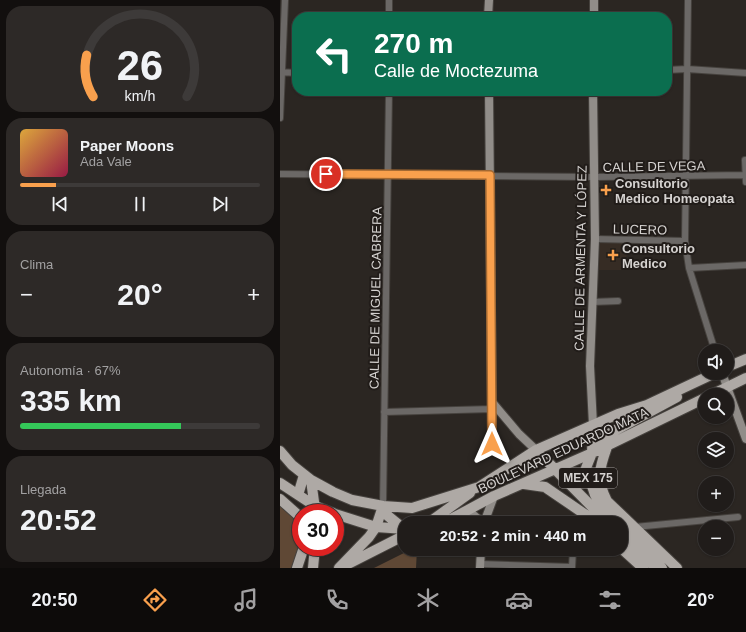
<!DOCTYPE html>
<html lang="es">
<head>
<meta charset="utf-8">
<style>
  :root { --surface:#201c1a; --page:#2d2927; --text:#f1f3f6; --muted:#a2a1a2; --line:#3d3a39; --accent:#f9a04d }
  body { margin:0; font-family:Helvetica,sans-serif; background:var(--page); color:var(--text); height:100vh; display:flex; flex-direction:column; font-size:15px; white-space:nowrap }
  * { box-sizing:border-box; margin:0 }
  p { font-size:13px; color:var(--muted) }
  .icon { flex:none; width:22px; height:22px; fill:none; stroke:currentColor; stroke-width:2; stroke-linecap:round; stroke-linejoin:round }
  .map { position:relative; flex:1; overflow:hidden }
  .panel { display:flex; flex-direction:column; gap:6px; padding:6px; background:#120f0e; width:280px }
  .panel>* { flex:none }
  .guide { position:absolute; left:12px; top:12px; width:380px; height:84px; border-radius:16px; box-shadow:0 1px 3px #0004,0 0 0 1px var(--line); background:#0b6e4f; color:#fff; overflow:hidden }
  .tools { position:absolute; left:418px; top:344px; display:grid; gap:8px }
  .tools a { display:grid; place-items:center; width:36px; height:36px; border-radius:50%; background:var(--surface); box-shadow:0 1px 3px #0004,0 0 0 1px var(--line); font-size:20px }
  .speed { position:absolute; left:12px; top:504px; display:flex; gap:8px; font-size:20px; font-weight:700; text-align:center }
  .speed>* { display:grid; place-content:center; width:52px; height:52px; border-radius:50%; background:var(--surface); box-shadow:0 1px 3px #0004,0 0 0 1px var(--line); line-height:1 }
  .speed .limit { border:6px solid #d22; background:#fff; color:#111 }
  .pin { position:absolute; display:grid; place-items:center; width:34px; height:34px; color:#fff; margin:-17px; border:2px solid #fff; border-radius:50%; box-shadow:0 1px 4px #0007 }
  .me { position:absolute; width:44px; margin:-22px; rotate:0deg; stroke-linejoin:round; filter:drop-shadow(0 0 3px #0008) }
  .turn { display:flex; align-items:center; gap:14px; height:84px; padding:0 16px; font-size:18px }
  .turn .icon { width:52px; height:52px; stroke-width:2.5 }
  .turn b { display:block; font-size:28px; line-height:34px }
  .big { font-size:30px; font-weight:700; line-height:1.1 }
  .panel .widget { flex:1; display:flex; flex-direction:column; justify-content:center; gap:6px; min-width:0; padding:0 14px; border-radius:16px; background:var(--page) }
  .panel .dial { align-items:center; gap:0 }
  .dial svg { height:104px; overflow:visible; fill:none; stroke:var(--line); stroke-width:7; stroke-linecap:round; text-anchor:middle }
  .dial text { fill:var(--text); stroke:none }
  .song { display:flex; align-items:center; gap:12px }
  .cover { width:48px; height:48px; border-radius:6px; background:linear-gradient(135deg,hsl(40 70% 55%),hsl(340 70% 35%)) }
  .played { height:4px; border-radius:2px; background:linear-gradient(90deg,var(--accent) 15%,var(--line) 15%) }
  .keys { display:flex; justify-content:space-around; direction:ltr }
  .heat { display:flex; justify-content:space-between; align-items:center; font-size:22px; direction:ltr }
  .charge { height:6px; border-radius:3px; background:linear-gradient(90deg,#34c759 67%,var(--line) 0) }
  .trip { position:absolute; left:118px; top:516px; width:230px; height:40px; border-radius:16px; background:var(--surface); box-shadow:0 1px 3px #0004,0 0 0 1px var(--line); font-weight:700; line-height:40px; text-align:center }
  .dock { display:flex; height:64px; justify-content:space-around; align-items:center; background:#0d0b0a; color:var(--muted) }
  .dock .icon { width:28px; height:28px }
  .dock .on { color:var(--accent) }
  .dock b { font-size:18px; color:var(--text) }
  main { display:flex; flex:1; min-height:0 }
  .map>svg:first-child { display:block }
</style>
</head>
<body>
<main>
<section class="panel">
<div class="widget dial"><svg viewBox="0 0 100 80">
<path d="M14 69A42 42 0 1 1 86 69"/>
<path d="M14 69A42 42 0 0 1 9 37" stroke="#f9a04d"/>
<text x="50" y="56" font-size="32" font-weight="700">26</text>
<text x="50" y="72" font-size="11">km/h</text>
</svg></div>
<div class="widget">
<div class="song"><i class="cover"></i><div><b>Paper Moons</b><p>Ada Vale</p></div></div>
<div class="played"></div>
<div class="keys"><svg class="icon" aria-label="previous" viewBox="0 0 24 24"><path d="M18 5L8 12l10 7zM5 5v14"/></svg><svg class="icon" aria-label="pause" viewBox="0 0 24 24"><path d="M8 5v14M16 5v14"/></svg><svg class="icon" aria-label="next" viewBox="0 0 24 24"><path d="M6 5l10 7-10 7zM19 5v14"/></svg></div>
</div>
<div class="widget"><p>Clima</p>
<div class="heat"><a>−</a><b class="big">20°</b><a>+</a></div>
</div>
<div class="widget"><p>Autonomía · 67%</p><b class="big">335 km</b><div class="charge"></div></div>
<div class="widget"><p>Llegada</p><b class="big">20:52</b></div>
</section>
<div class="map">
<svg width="466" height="568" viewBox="0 0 466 568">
  <rect width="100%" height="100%" fill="#2b2622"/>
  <!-- built -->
  <path fill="#362c24" d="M320 243H346L347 267 342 266 341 270H319Z"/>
  <!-- green -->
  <path fill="#5f4835" d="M0 504 21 522V547L15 568H0Z
    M132 549H137L136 568H94Z"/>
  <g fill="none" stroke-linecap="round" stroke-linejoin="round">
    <defs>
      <path id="street" d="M408 0 405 241 409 268 435 351
        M109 17V0
        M387 70 407 69 466 73
        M0 72 17 73
        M0 118 5 0
        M465 160 466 182
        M0 174 315 177 466 175
        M315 239 405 241
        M409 268 466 265
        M312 302 338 301
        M212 406V444
        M104 412 212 409
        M103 506 109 91
        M204 521 258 523
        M296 523 306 515
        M355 527 458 517
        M200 564 292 567
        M292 568 293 549"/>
      <path id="secondary" d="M208 17 209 0
        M314 17V0
        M209 91 212 402 239 434 256 450
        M442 373 466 439
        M313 425 310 366 315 239 313 91
        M188 510 197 518 204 521
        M204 523 214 496
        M200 568 201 549"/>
      <path id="primary" d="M447 367 466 359
        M431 395 466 378
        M313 425 312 453 306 468 315 495 325 512 337 523
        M328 444C320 467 315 478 327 501L397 568
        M256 450 325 520
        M314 450 325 436 397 397
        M0 451 12 465 31 480 53 492 72 500 103 506 132 508 199 487 256 450 338 414 367 405 435 373
        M31 480 35 509
        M0 483 35 506 53 513
        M244 484 265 487 306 515 315 523
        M18 495 24 475
        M0 499 18 515 21 522
        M103 506 108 516 124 529
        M55 514 96 527 125 529
        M151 521 190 493
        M152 523 171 519 214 496 312 453 425 398
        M341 527 375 559 382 568
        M343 538 376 568
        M341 548 363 568
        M68 564 125 535
        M17 568 24 547
        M33 568 35 547
        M59 568 89 537 96 527 103 506"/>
    </defs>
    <!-- street casing -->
    <use href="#street" stroke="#46423e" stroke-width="8"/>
    <!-- secondary casing -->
    <use href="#secondary" stroke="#46423e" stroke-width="10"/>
    <!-- primary casing -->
    <use href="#primary" stroke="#46423e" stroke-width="12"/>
    <!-- street -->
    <use href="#street" stroke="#6b6866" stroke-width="6"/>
    <!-- secondary -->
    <use href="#secondary" stroke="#918d89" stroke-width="8"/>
    <!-- primary -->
    <use href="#primary" stroke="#aea9a5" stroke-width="10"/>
  </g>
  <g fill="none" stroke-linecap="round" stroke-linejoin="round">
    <defs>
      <path id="route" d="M46 174 210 175 212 444"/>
    </defs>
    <!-- route casing -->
    <use href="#route" stroke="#a26832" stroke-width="10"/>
    <!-- route -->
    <use href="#route" stroke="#f9a04d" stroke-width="7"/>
  </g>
  <!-- markers -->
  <g fill="#f9a04d" stroke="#211c19" stroke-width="1.5">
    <path d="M324 184h4v4h4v4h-4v4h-4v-4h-4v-4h4z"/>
    <path d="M331 249h4v4h4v4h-4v4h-4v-4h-4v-4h4z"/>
  </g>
  <g text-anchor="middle" stroke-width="4" stroke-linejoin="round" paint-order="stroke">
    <!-- shield labels -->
    <rect fill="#211c19" stroke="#9f9b99" stroke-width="1" x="279" y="468" width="58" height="20" rx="3"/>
    <g font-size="12" font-weight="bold" fill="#d5d2d0">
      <text x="308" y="482">MEX 175</text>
    </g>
    <!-- street labels -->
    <g font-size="13" fill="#d5d2d0" stroke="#211c19">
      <text transform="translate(374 166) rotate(-1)" y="5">CALLE DE VEGA</text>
      <text transform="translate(360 229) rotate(1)" y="5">LUCERO</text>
      <text transform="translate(300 258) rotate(-89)" y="5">CALLE DE ARMENTA Y LÓPEZ</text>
      <text transform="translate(95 298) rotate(-89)" y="5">CALLE DE MIGUEL CABRERA</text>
      <text transform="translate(283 450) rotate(-25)" y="5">BOULEVARD EDUARDO MATA</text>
    </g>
    <!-- poi labels -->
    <g font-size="13" font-weight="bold" fill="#d5d2d0" stroke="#211c19" text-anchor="start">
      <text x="335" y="188">Consultorio<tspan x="335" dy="15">Medico Homeopata</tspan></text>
      <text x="342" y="253">Consultorio<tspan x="342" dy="15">Medico</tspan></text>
    </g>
  </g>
</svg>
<div class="tools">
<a><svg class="icon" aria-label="sound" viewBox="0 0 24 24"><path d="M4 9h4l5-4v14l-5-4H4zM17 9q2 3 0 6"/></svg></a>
<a><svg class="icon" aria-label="search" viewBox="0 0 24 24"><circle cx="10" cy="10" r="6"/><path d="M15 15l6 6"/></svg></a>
<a><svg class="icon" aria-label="layers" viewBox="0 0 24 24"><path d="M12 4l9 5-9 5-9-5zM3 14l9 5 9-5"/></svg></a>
<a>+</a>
<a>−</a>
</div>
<div class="speed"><div class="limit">30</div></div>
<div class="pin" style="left:46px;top:174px;background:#d93025"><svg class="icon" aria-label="arrive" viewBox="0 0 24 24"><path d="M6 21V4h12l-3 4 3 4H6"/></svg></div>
<svg class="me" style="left:212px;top:444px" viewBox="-20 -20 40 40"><path d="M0-17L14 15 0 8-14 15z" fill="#f9a04d" stroke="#fff" stroke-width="4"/></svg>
<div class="trip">20:52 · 2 min · 440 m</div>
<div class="guide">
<div class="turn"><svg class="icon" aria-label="left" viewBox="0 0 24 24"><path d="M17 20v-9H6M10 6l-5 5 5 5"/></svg><div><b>270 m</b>Calle de Moctezuma</div></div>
</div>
</div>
</main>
<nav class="dock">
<b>20:50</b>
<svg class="icon on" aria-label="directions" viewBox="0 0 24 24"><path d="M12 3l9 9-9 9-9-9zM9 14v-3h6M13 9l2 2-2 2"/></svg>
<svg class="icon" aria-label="music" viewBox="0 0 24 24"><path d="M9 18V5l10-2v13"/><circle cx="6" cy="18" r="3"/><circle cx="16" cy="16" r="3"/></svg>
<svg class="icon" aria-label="phone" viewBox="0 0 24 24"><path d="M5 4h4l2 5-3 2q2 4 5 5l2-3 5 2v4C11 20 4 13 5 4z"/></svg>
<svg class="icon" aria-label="climate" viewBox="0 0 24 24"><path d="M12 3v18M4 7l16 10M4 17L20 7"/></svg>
<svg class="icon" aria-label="car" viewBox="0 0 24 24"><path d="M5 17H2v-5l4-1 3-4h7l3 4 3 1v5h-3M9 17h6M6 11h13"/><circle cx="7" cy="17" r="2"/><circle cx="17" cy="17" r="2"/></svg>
<svg class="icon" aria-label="filters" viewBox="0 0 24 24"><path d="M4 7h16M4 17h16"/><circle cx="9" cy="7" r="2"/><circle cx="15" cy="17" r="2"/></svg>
<b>20°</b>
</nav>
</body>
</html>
